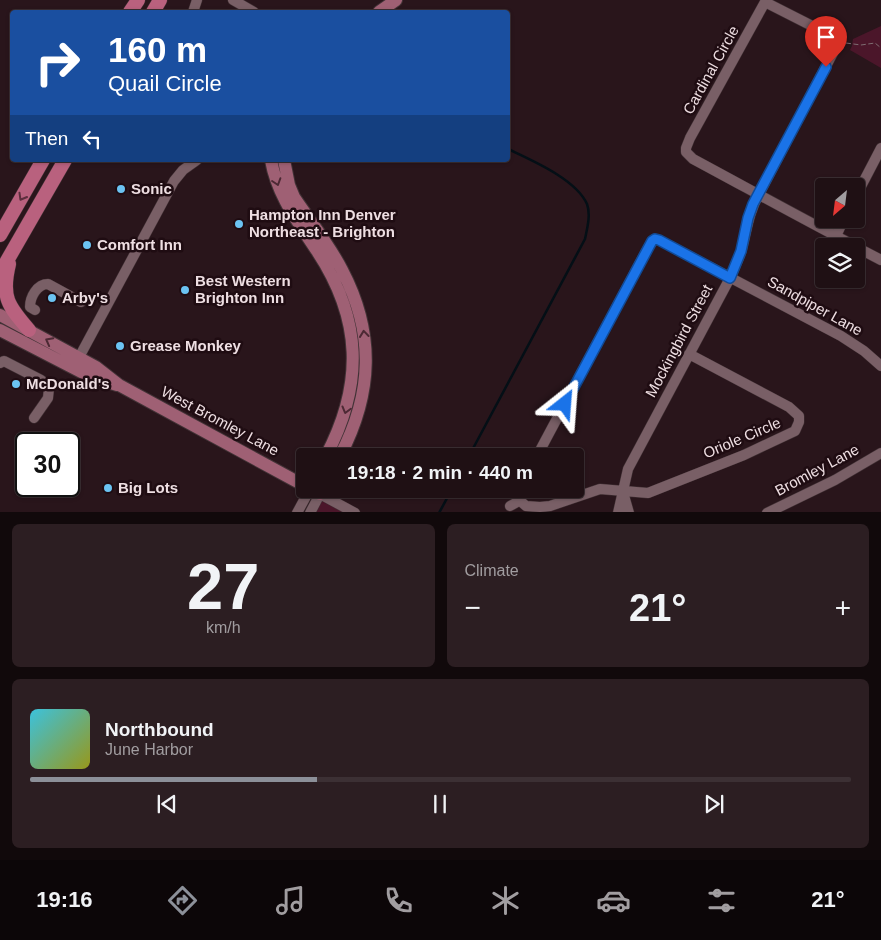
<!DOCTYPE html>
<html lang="en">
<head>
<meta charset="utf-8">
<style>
  :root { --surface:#1f1014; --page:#2c1e22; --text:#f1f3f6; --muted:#a19da0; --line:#3c3034; --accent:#8c9099 }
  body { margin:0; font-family:Arial,sans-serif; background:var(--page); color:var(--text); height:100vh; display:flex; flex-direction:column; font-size:19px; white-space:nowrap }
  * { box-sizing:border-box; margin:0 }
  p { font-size:16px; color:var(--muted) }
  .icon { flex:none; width:28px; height:28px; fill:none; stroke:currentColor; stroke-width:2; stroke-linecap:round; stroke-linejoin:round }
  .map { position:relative; height:512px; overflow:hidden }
  .drawer { display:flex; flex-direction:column; gap:12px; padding:12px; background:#11090b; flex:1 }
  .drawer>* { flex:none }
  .top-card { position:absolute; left:10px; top:10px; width:500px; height:152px; border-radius:5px; box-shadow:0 1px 4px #0004,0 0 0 1px var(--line); background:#1a4fa0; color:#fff; overflow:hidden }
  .needle { width:32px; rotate:208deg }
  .buttons { position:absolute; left:815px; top:178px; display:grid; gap:10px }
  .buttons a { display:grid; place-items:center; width:50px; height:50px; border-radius:5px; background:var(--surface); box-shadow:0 1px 4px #0004,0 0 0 1px var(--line); font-size:25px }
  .speed { position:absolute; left:15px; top:432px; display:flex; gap:10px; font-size:25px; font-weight:700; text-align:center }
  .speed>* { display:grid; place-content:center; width:65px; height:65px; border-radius:50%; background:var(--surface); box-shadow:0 1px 4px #0004,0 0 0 1px var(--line); line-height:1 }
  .speed .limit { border:2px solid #111; border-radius:8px; background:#fff; color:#111 }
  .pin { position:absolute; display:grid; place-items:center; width:42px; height:42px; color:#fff; margin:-51px -21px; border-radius:50% 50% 50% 0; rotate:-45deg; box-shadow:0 0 5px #0007 }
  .pin .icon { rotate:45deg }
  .me { position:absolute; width:55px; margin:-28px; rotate:28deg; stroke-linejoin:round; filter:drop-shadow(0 0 4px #0008) }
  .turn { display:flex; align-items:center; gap:18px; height:105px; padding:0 15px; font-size:22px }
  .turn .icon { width:65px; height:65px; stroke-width:2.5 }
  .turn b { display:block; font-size:35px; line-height:42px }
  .then { display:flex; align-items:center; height:48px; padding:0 15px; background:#0003; gap:10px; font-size:19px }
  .big { font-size:38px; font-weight:600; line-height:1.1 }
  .drawer .tile { flex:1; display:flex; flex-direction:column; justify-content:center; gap:8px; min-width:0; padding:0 18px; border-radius:8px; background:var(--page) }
  .drawer .dial { align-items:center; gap:0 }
  .dial b { font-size:65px; line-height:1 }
  .song { display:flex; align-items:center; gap:15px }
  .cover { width:60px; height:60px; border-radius:8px; background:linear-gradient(135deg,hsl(190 70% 55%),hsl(60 70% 35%)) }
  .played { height:5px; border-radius:2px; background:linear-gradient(90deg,var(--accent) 35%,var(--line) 35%) }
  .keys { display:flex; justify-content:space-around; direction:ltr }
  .heat { display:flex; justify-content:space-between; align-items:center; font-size:28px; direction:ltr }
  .drawer .tiles { flex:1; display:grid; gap:12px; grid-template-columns:1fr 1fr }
  .tile:last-child { grid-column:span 2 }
  .trip { position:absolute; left:296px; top:448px; width:288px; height:50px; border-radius:5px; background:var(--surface); box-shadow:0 1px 4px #0004,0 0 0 1px var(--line); font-weight:600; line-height:50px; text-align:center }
  .tab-bar { display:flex; height:80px; justify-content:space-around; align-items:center; background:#0c0608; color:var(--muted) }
  .tab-bar .icon { width:35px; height:35px }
  .tab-bar .current { color:var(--accent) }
  .tab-bar b { font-size:22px; color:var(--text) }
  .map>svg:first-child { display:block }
</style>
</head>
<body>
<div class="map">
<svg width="881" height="513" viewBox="0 0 881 513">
  <rect width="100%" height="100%" fill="#29151b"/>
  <!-- green -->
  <path fill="#4b162a" d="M881 26V68L850 50 852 46 853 39Z
    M320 494 355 513H310Z"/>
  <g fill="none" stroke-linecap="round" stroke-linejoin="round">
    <!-- stream -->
    <path stroke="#040f16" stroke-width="2.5" d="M469 456 585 239C587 229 591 215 587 204 576 179 531 160 508 149
      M439 513 452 489"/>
    <defs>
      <path id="minor" d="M233 0 254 12
        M193 12 197 0
        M856 196 881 148
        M836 236 844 219
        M856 247 881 260
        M35 310 30 307C30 297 37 284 48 284L81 302
        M0 363 4 361 41 380 48 385 49 388 48 398 34 418
        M76 363 174 181 183 170 197 160
        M537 456 649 246 655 239 659 240 841 336 864 351 881 366
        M519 489 517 498 526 506 540 507 550 506 600 489 648 493 744 455 795 431 799 422V416L789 407 689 354
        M623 492 629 513
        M510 506 519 501
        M297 513 310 489
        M310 513 320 494 355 513
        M618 513 628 469 730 278C734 269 738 261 741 252 747 231 748 214 759 194L834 51 837 42 826 33 765 2 690 138 686 148V152L693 159C747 188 801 218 855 246
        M767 513 835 480 881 453"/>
      <path id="major" d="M379 12 396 0
        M271 160C277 195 298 222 317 251 362 319 364 384 326 456
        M284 160 289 185 294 197C310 221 329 244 342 270 375 333 373 393 340 456
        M0 315 96 367 119 385 305 486
        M0 330 89 376 117 385
        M311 489 320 494 323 489"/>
      <path id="highway" d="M130 12 138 0
        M153 12 160 0
        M0 235 43 160
        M9 264C1 297 8 306 29 330
        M0 273 65 160"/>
    </defs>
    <!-- minor casing -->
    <use href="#minor" stroke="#423236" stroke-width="11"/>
    <!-- major casing -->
    <use href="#major" stroke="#423236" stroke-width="14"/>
    <!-- highway casing -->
    <use href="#highway" stroke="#423236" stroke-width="15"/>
    <!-- path -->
    <path stroke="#7e6c71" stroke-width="1" stroke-dasharray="5 2.5" stroke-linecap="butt" d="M846 43 861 45 875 43 881 48"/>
    <!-- minor -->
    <use href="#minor" stroke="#795f66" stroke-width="10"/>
    <!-- major -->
    <use href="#major" stroke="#9f6074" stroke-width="12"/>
    <!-- highway -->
    <use href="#highway" stroke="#b9617e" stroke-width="14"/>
  </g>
  <!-- one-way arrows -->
  <defs><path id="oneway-chevron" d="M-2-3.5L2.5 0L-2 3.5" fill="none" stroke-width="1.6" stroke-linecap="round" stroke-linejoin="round" transform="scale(1.25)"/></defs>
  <g stroke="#4c2934">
    <use href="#oneway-chevron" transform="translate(277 182) rotate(72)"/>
    <use href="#oneway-chevron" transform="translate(364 334) rotate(-96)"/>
    <use href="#oneway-chevron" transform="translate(49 341) rotate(-152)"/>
    <use href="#oneway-chevron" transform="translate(346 410) rotate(105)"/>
  </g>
  <use stroke="#5d2e3d" href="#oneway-chevron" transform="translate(22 197) rotate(120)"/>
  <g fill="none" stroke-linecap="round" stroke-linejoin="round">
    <defs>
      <path id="route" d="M565 404 652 241 655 239 659 240 730 278 741 251 748 218 753 204 826 67"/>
    </defs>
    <!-- route casing -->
    <use href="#route" stroke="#114b97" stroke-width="12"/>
    <!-- route -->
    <use href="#route" stroke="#1a73e8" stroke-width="9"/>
  </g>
  <!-- markers -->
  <g fill="#6bc3f2" stroke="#1f0c12" stroke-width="2">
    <circle cx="121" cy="189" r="5"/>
    <circle cx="239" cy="224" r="5"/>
    <circle cx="87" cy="245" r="5"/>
    <circle cx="185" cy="290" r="5"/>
    <circle cx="52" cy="298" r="5"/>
    <circle cx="120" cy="346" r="5"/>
    <circle cx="16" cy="384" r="5"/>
    <circle cx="108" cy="488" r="5"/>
  </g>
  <g text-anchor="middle" stroke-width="5" stroke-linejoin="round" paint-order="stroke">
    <!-- street labels -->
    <g font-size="15" fill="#eedee2" stroke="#1f0c12">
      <text transform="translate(711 70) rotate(-61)" y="5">Cardinal Circle</text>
      <text transform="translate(815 306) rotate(29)" y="5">Sandpiper Lane</text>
      <text transform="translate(679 341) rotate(-62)" y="5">Mockingbird Street</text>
      <text transform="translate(220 421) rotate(28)" y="5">West Bromley Lane</text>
      <text transform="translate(742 438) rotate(-23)" y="5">Oriole Circle</text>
      <text transform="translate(817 470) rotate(-28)" y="5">Bromley Lane</text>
    </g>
    <!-- poi labels -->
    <g font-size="15" font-weight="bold" fill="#eedee2" stroke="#1f0c12" text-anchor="start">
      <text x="131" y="194">Sonic</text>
      <text x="249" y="220">Hampton Inn Denver<tspan x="249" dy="17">Northeast - Brighton</tspan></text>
      <text x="97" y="250">Comfort Inn</text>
      <text x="195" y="286">Best Western<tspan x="195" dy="17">Brighton Inn</tspan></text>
      <text x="62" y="303">Arby's</text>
      <text x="130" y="351">Grease Monkey</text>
      <text x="26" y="389">McDonald's</text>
      <text x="118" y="493">Big Lots</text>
    </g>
  </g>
</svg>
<div class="buttons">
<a><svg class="needle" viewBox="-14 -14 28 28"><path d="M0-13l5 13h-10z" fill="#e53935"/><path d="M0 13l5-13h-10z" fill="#a19da0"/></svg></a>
<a><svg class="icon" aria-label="layers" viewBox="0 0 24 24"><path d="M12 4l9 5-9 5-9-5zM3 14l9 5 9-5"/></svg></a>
</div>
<div class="speed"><div class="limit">30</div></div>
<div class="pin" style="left:826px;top:67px;background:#d93025"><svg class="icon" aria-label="arrive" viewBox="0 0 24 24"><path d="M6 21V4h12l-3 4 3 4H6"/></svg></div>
<svg class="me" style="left:565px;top:404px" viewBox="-20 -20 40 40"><path d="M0-17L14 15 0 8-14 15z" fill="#1a73e8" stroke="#fff" stroke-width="4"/></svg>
<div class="trip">19:18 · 2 min · 440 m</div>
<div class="top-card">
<div class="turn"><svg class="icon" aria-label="right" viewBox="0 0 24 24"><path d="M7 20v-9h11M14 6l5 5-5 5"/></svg><div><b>160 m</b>Quail Circle</div></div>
<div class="then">Then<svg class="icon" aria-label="left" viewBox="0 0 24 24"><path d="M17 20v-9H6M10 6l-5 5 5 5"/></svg></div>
</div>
</div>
<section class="drawer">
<div class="tiles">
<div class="tile dial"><b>27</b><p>km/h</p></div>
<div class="tile"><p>Climate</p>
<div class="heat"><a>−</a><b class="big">21°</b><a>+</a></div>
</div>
<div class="tile">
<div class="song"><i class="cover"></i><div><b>Northbound</b><p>June Harbor</p></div></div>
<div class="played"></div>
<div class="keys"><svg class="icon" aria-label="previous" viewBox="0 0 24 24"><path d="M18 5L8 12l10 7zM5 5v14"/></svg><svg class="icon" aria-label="pause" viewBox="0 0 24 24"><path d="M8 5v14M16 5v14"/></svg><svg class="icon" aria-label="next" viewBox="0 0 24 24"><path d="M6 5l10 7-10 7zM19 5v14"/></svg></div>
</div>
</div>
</section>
<nav class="tab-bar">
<b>19:16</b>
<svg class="icon current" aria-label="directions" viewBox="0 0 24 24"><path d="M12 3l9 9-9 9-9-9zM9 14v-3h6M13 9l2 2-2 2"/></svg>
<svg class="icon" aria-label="music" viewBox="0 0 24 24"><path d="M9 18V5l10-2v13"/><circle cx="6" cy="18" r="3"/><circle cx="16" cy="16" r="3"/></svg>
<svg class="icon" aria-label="phone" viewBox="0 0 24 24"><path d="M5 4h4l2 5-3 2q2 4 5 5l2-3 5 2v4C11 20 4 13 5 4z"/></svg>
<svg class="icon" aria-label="climate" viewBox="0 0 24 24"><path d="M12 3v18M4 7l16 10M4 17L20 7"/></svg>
<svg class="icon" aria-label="car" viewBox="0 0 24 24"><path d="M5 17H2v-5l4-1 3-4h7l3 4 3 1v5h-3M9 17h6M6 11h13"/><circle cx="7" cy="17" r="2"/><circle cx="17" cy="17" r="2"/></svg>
<svg class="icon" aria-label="filters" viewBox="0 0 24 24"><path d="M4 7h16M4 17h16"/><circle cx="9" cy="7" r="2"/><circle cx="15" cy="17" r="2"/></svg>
<b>21°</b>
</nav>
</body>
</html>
